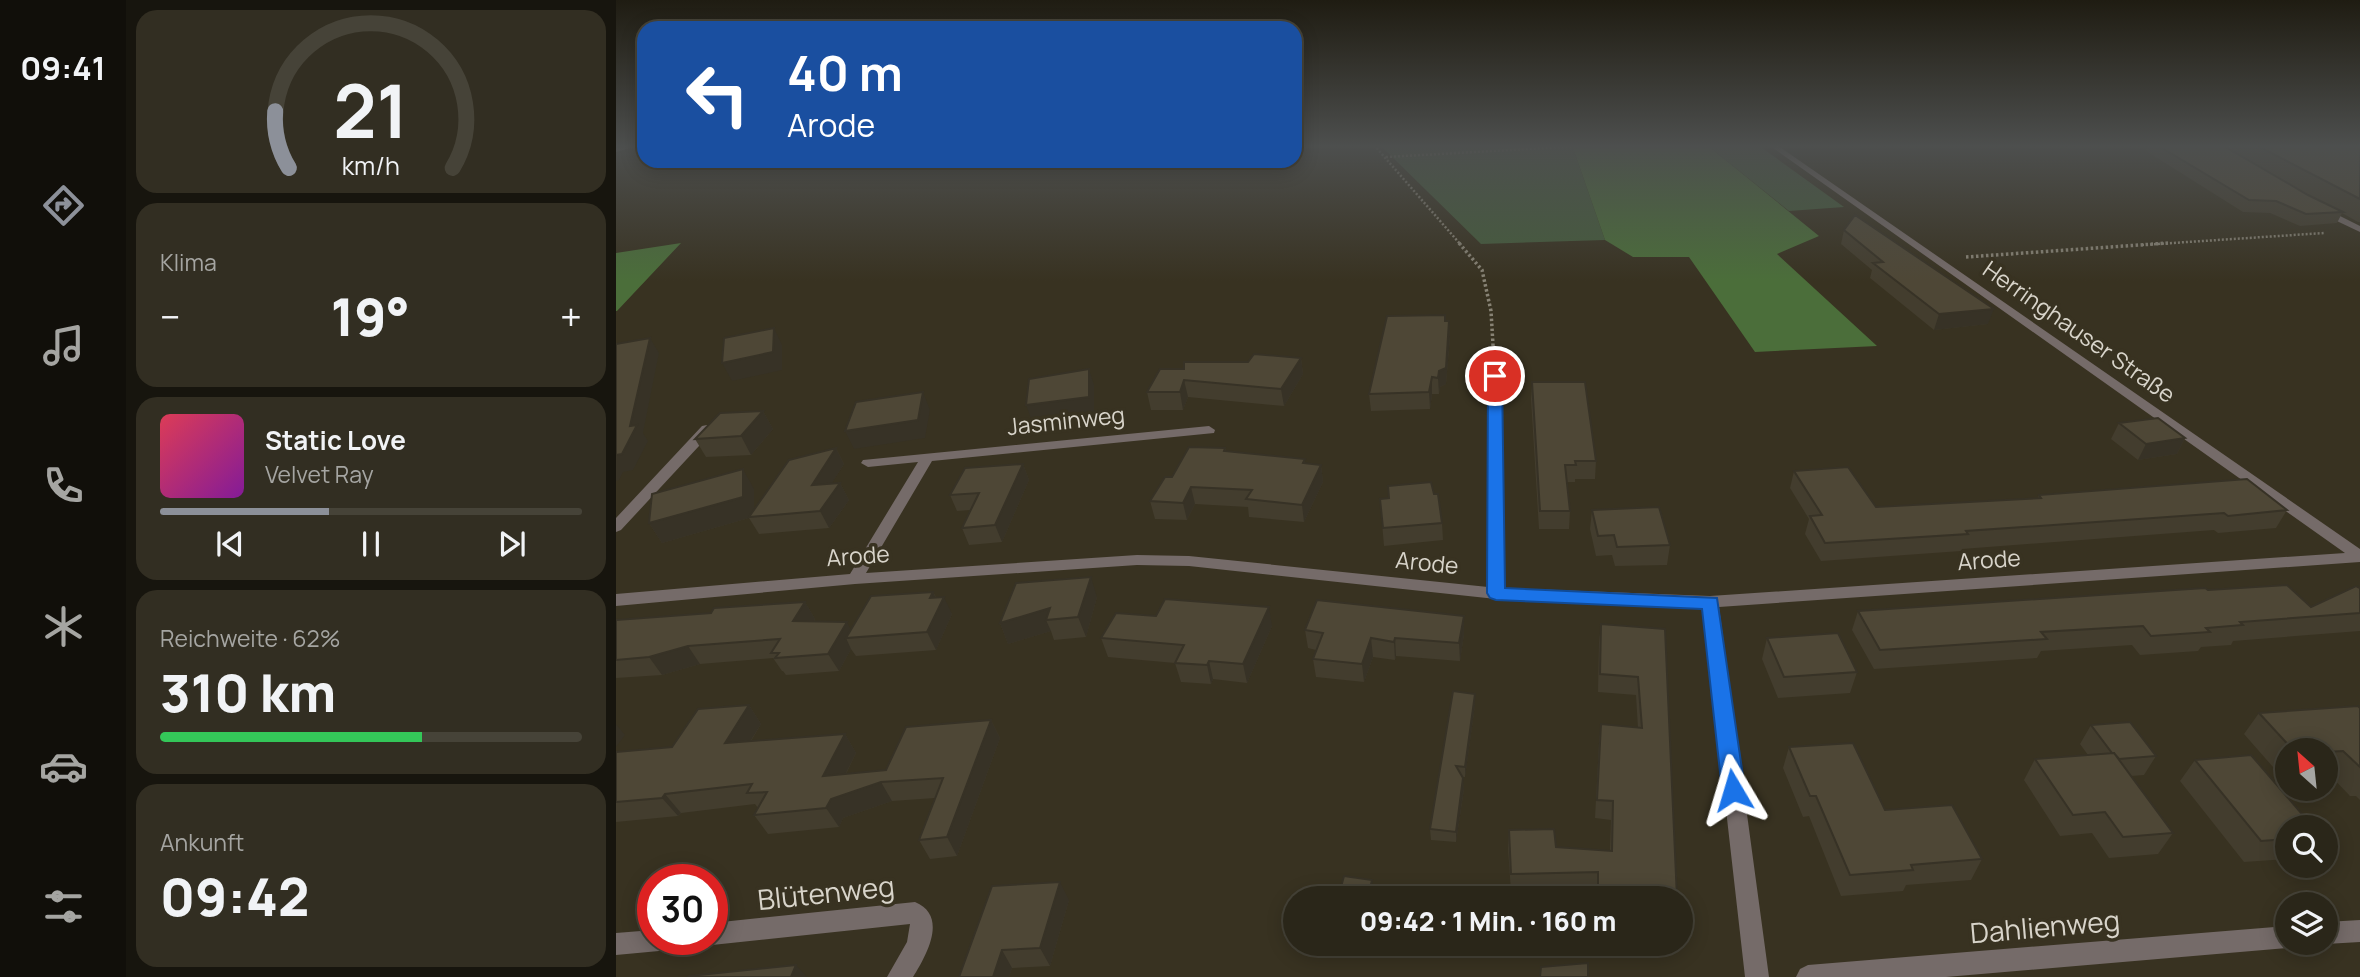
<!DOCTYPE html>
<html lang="de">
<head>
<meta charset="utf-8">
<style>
  :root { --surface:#2a2619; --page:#322e22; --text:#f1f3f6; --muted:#a5a5a2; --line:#464338; --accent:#8c9099 }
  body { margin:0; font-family:Manrope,sans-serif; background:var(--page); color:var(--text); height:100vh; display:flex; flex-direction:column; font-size:26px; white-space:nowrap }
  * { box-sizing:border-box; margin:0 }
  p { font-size:23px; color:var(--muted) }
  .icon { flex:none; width:38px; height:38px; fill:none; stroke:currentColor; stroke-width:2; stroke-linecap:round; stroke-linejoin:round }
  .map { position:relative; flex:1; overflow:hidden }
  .side { display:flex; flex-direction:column; gap:10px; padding:10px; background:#17150e; width:490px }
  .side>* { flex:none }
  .hud { position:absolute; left:21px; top:21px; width:665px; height:147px; border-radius:21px; box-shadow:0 4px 18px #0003,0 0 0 2px var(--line); background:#1a4fa0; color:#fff; overflow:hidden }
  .needle { width:46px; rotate:333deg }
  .tools { position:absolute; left:1659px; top:738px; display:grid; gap:14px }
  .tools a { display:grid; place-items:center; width:63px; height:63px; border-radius:50%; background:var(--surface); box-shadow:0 4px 18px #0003,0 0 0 2px var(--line); font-size:35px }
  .speed { position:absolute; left:21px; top:864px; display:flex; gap:14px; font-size:35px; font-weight:700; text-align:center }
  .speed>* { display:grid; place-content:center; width:91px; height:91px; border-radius:50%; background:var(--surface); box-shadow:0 4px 18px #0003,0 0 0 2px var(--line); line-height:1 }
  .speed .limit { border:10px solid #d22; background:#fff; color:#111 }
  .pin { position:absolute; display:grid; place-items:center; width:60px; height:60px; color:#fff; margin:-30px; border:4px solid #fff; border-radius:50%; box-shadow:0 2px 7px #0007 }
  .me { position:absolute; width:77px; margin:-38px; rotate:353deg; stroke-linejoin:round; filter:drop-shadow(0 0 5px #0008) }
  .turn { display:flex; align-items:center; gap:24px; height:147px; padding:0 35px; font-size:32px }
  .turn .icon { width:91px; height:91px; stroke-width:2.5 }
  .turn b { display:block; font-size:49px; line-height:60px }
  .big { font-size:52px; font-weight:800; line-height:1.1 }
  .side .card { flex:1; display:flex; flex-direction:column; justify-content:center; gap:10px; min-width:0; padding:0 24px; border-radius:21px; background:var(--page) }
  .side .dial { align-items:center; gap:0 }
  .dial svg { height:182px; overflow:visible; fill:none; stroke:var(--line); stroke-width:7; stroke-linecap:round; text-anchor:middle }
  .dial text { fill:var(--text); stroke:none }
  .song { display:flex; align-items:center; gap:21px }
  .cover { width:84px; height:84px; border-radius:10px; background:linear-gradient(135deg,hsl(350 70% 55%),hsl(290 70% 35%)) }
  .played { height:7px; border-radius:4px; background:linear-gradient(90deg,var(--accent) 40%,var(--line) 40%) }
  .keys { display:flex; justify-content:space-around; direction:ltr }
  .heat { display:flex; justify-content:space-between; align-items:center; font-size:38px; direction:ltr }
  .charge { height:10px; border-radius:5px; background:linear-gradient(90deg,#34c759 62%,var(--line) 0) }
  .trip { position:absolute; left:667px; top:886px; width:410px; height:70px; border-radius:35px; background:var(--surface); box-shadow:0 4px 18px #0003,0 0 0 2px var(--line); font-weight:800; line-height:70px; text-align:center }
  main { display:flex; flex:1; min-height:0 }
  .menu { display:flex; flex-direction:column; width:126px; justify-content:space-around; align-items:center; background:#110f0a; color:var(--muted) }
  .menu .icon { width:49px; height:49px }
  .menu .selected { color:var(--accent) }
  .menu b { font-size:32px; color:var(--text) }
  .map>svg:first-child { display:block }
</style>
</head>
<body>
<main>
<nav class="menu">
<b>09:41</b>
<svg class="icon selected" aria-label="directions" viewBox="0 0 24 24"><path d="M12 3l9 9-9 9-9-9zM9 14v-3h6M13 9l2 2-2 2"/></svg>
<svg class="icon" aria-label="music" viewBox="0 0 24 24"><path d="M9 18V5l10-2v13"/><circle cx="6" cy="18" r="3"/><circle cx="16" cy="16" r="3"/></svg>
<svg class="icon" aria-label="phone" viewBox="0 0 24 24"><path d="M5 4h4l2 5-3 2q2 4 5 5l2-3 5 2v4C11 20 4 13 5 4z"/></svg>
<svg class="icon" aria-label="climate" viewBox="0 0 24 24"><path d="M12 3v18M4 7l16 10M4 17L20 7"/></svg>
<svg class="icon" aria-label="car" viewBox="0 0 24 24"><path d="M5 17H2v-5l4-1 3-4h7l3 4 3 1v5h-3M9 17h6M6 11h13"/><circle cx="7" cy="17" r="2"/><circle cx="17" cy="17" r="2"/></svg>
<svg class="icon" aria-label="filters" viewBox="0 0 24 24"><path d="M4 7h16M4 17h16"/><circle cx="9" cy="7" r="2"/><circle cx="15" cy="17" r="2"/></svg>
</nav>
<section class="side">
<div class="card dial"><svg viewBox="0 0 100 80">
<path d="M14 69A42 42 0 1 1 86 69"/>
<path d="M14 69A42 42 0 0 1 8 44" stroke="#8c9099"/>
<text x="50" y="56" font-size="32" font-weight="700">21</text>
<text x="50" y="72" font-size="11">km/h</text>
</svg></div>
<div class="card"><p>Klima</p>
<div class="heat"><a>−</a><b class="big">19°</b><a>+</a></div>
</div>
<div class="card">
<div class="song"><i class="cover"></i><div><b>Static Love</b><p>Velvet Ray</p></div></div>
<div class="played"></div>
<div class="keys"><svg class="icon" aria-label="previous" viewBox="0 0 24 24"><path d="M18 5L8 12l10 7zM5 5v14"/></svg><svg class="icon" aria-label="pause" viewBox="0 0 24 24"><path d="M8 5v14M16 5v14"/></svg><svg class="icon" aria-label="next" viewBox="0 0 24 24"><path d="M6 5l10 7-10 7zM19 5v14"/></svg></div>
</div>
<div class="card"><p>Reichweite · 62%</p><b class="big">310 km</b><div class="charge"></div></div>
<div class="card"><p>Ankunft</p><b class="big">09:42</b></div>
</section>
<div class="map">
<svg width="1744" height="977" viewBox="0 0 1744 977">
  <rect width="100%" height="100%" fill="#383221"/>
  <!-- green -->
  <path fill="#455c3c" d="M764 145H956L989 240 865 244Z
    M1091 145H1142L1228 207 1173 211Z"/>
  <!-- forest -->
  <path fill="#4b6e3a" d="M956 145H1091L1203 236 1161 254 1261 346 1139 352 1073 257H1017L989 240Z
    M65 243 1 311H0V253Z"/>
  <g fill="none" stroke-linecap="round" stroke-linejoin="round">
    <!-- path-far1 -->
    <path stroke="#888375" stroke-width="2.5" stroke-dasharray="2 2" stroke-linecap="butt" d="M758 145 845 245
      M770 157 982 145
      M1526 245 1708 233"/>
    <!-- path -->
    <path stroke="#888375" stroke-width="3.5" stroke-dasharray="2.5 2.5" stroke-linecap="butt" d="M843 243 866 270 875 311 878 362
      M1350 257 1552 243"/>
    <!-- minor -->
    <path fill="#756b69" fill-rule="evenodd" d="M1153 145H1161L1744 549V562L1103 607 1153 977H1129L1087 607 880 599 573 566 521 565 239 584 0 606V594L234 574 302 462 252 467 245 463 247 460 593 426 599 430 598 433 316 461 250 573 521 555 573 556 872 587 873 376 879 372 885 376 888 588 1094 596 1729 553Z
      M1589 145H1618L1638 148 1634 150 1593 147Z
      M1704 209H1710L1744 226V232L1704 213Z
      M91 425 96 426 97 429 96 432 5 530 0 532V518L86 426Z
      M299 902C333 916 310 956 297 977H271L291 942 294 924 96 945 87 940H96V923Z
      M1744 920V942L1710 944 1708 943 1710 922Z
      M1671 926V943H1680L1671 948 1330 977H1180L1184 969 1192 965Z
      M37 930V940H54L51 948 43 951 0 955V933Z"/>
    <!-- tertiary -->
    <path fill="#756b69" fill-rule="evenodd" d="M13 145H24L0 152V148Z"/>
  </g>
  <!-- wall -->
  <path fill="#433d2e" d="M1532 145H1606L1614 150 1616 145H1744V146L1739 145 1744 147V222H1742L1726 213 1721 223 1684 226 1654 213 1627 212 1530 151Z
    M1228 230 1372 324 1318 330 1254 278 1256 270 1225 244Z
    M830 321H833L834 337 830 384 824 387 823 394H816L814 409 755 411 753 394Z
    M685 358 687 374 668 406 572 397 567 410H535L531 392 568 369Z
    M916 382 980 461 979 479H959V482H951L954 511 953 529H923L915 399Z
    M147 411 157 429 135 455 90 457 79 439Z
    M1503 423 1569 438 1561 454 1522 460 1495 439Z
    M220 448 228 464 215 484 224 483 233 500 213 528 143 534 133 518 46 543 33 523 138 489V509Z
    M609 448 610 451 689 459V463L705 465 707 482 688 522 633 517 632 507 579 504 571 520 539 519 534 501 556 477Z
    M407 464 413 480 386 542 353 545 346 528 354 510 341 511 334 495Z
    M1178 471 1260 507 1422 498 1423 495 1671 510 1660 528 1602 533 1598 530 1346 549 1345 551 1205 561 1189 534 1193 519 1174 488Z
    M818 494 826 523 827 540 768 546 764 499Z
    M976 510 1054 545 1051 565 999 566 996 555 980 556 974 529Z
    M1744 588V631L1617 641 1615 645 1585 647 1582 651 1524 655 1516 645 1425 651 1421 658 1258 669 1236 630 1242 611 1592 590 1695 607Z
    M317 592 320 597 336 614 320 650 240 656 235 649 223 671 170 675 167 671H166L157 658 84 664 46 675 0 678V620L95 613 189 602 199 619 198 622 235 630Z
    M481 597 470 637 438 640 435 631 392 644 384 623Z
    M848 616V634L844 661 780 656 779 660 757 657 748 682 700 677 697 659 700 650 692 648 689 630Z
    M985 624 1049 629 1061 898H980V890L895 892 892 848 893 830 940 847 994 851 995 820 979 818 983 743 985 724 1022 728 1020 695 982 692 983 642Z
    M656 626 631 683 597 679 595 684 565 682 559 663 492 657 485 638Z
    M1151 638 1241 672 1234 693 1162 698 1146 659Z
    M859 694V705L849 777H846L848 789 840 842 815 840 814 829Z
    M133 705 145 724 135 741 229 734 240 753 230 774 270 770 375 720 384 738 341 856 314 859 303 840 319 798 276 801 227 818 223 827 152 834 138 815 142 808 139 804 65 813 62 816 0 822V752L56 747Z
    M1744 708V800L1740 796H1734L1710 771V751H1671V774L1664 775 1628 734 1643 713Z
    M1475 725 1540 756 1528 775 1515 776 1557 833 1542 854 1493 858 1476 833 1444 836 1408 780 1419 759 1472 755 1464 744Z
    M1173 747 1269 810 1366 859 1355 880 1290 885 1287 891 1225 896 1193 816 1187 817 1167 768Z
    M1579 760 1671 828V859L1628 862 1564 781Z
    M453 900 434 966 396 968 393 977H343Z
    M710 943H744L741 957 712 953Z
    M995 943H1060L1058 953 995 947Z"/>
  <!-- shaded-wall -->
  <path fill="#373226" d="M1378 309 1372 324 1318 330 1323 314Z
    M833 321 834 337 830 384 824 387 823 394 822 378Z
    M158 328 166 345V370L116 381 106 363Z
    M34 338 43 353 27 433 32 441 17 470 7 472 3 480 0 481V455L14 426Z
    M685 358 687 374 668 406 665 389Z
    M473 369 478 385V413L416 421 410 405Z
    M816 377V394L814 409 813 392Z
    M568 380 572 397 567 410 564 392Z
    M307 392 314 410 309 438 238 449 229 431Z
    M147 411 157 429 135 455 125 436Z
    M1569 438 1561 454 1522 460 1530 444Z
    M220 448 228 464 204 502 196 485Z
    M407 464 413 480 386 542 379 525Z
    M705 465 707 482 688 522 686 505Z
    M127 469 138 489V517H133V518L46 543 33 523Z
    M224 483 233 500 213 528 204 511Z
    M575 487 579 504 571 520 567 503Z
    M475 577 481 597 470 637 462 617Z
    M317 592 324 606 328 597 336 614 320 650 311 632 314 598Z
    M189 602 199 619 187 639 177 621Z
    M653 607 656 626 631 683 627 664Z
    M434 608 430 620 435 631 392 644 384 623Z
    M848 616V634L844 661 843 643Z
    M231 622 239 638H230L235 649 223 671 212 654Z
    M755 638 757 657 748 682 746 664Z
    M779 638 780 656 779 660 778 642Z
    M72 646 84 664 46 675 33 657Z
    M593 661 597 679 595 684 591 665Z
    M859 694V705L849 777V767Z
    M133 705 145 724 122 761 109 743Z
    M375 720 384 738 341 856 331 837Z
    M0 724 9 735 0 747Z
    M229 734 240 753 219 795 207 776Z
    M847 778 848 789 840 842V832Z
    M265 782 276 801 227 818 223 827 210 808 215 799Z
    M49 794 65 813 62 816 46 798Z
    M756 880 758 890 756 898H752Z
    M444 882 453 900 434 966 424 948Z
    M740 943H744L741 957 739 947Z
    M386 950 396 968 393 977H377Z
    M180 965 191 977H175Z"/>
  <!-- building -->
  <path fill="#4e4736" stroke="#373226" stroke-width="2" d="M1541 145H1606L1692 195 1727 212 1690 214 1660 201 1633 200Z
    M1640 145H1737L1744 147V199Z
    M1239 215 1378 309 1323 314 1257 263 1267 262 1228 230Z
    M829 315V321H833L830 368 823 371 822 378 816 377 813 392 753 394 771 316Z
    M158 328 157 352 106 363 108 338Z
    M34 338 14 426 21 425 6 454 0 455V344Z
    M638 354 685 358 665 389 568 380 564 392H531L544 369H568V362H632Z
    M473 369V397L410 405 413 379Z
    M916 382H969L980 461H959L960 465H949L954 511H924Z
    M307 392 302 420 229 431 240 402Z
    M147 411 125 436 79 439 104 413Z
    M1542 418 1569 438 1530 444 1503 423Z
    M573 447 609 448 608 451 689 459 687 463 705 465 686 505 630 499 636 490 575 487 567 503 534 501 549 477H556Z
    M220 448 196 485 224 483 204 511 133 517 173 460Z
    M407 464 379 525 346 528 363 493 334 495 349 468Z
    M1232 467 1260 507 1425 498 1423 495 1631 479 1671 510 1612 516 1608 513 1350 531 1352 534 1209 543 1194 516 1206 515 1178 471Z
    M127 469V497L33 523 36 494Z
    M815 482 818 494H822L826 523 767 528 764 499 773 498 772 486Z
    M1043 507 1054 545 1001 547 998 535 982 536 976 510Z
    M475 577 462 617 430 620 434 608 384 623 400 583Z
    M1671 585 1695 607 1740 586 1744 588V613L1624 622 1627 625 1590 628 1594 632 1535 636 1527 626 1425 632 1431 639 1264 650 1242 611 1589 588 1592 590Z
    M317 592 314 598 328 597 311 632 230 638 255 596Z
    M549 599 653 607 627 664 593 661 591 665 559 663 568 645 485 638 500 613 540 616Z
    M701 600 848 616 843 643 779 638 778 642 755 638 746 664 697 659 707 633 689 630Z
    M189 602 177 621 231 622 212 654 159 658 163 653H155L164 639 72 646 33 657 0 660V620L95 613 98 608Z
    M985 624 1049 629 1061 898H982V872L895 874 893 830 938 829 940 847 996 851 997 801 981 800 985 724 1026 728 1022 677 984 674Z
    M1222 633 1241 672 1168 677 1151 638Z
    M837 691 859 694 849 767 840 766 847 778 840 832 814 829Z
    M133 705 109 743 229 734 207 776 270 770 290 727 375 720 331 837 303 840 327 778 265 782 215 799 210 808 138 815 151 792 131 793 136 784 49 794 46 798 0 802V752L56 747 82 709Z
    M1742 706 1744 708V767L1727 751 1710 752V751H1678L1643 713Z
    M1514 722 1540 756 1503 759 1498 753H1496L1475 725Z
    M1237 743 1269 810 1336 805 1366 859 1295 865 1297 870 1234 875 1200 796H1194L1173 747Z
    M1498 753 1557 833 1507 837 1489 812 1457 815 1419 759Z
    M1635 755 1698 828H1671V839L1645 841 1579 760Z
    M728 876 756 880 752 898H722Z
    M444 882 424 948 386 950 377 977H343L376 886Z
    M715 943H740L739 947Z
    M972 963V977H924L925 967Z
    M180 965 175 977H72L73 976Z"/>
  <!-- sky -->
  <linearGradient id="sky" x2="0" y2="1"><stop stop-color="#1f1c12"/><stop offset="0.52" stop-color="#4d4f4e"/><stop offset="1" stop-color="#4d4f4e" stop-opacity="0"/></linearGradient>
  <rect width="1744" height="281" fill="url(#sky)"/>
  <!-- route -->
  <path fill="#1a73e8" stroke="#114b97" stroke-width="2" d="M879 372 886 376 889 588 1101 598 1129 790 1125 797 1117 799 1109 797 1106 790 1086 609 880 600 874 598 871 593 872 376Z"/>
  <g text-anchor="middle" stroke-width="7" stroke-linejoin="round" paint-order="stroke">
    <!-- street labels -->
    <g font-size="23" fill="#d8d4ca" stroke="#383221">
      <text transform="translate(1463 332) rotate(35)" y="8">Herringhauser Straße</text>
      <text transform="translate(450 421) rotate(-6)" y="8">Jasminweg</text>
      <text transform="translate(242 556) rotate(-4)" y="8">Arode</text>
      <text transform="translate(1373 560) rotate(-4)" y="8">Arode</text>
      <text transform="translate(811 563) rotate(6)" y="8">Arode</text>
    </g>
    <!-- near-street labels -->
    <g font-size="28" fill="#d8d4ca" stroke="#383221">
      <text transform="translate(210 893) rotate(-6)" y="10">Blütenweg</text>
      <text transform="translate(1429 927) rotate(-5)" y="10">Dahlienweg</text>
    </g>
  </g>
</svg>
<div class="tools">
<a><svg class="needle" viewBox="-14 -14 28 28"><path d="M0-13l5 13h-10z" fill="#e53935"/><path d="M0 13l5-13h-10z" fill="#a5a5a2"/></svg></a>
<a><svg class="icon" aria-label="search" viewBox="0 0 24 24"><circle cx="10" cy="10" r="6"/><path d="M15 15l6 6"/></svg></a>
<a><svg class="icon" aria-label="layers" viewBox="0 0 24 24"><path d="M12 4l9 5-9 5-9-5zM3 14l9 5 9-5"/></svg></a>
</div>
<div class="speed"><div class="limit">30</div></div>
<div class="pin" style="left:879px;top:376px;background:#d93025"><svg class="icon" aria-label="arrive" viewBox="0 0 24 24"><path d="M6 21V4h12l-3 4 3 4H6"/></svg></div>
<svg class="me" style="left:1117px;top:790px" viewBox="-20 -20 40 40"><path d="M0-17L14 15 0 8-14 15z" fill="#1a73e8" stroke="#fff" stroke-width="4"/></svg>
<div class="trip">09:42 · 1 Min. · 160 m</div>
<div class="hud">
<div class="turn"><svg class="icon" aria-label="left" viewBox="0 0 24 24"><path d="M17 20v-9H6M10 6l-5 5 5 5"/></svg><div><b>40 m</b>Arode</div></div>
</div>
</div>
</main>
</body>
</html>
